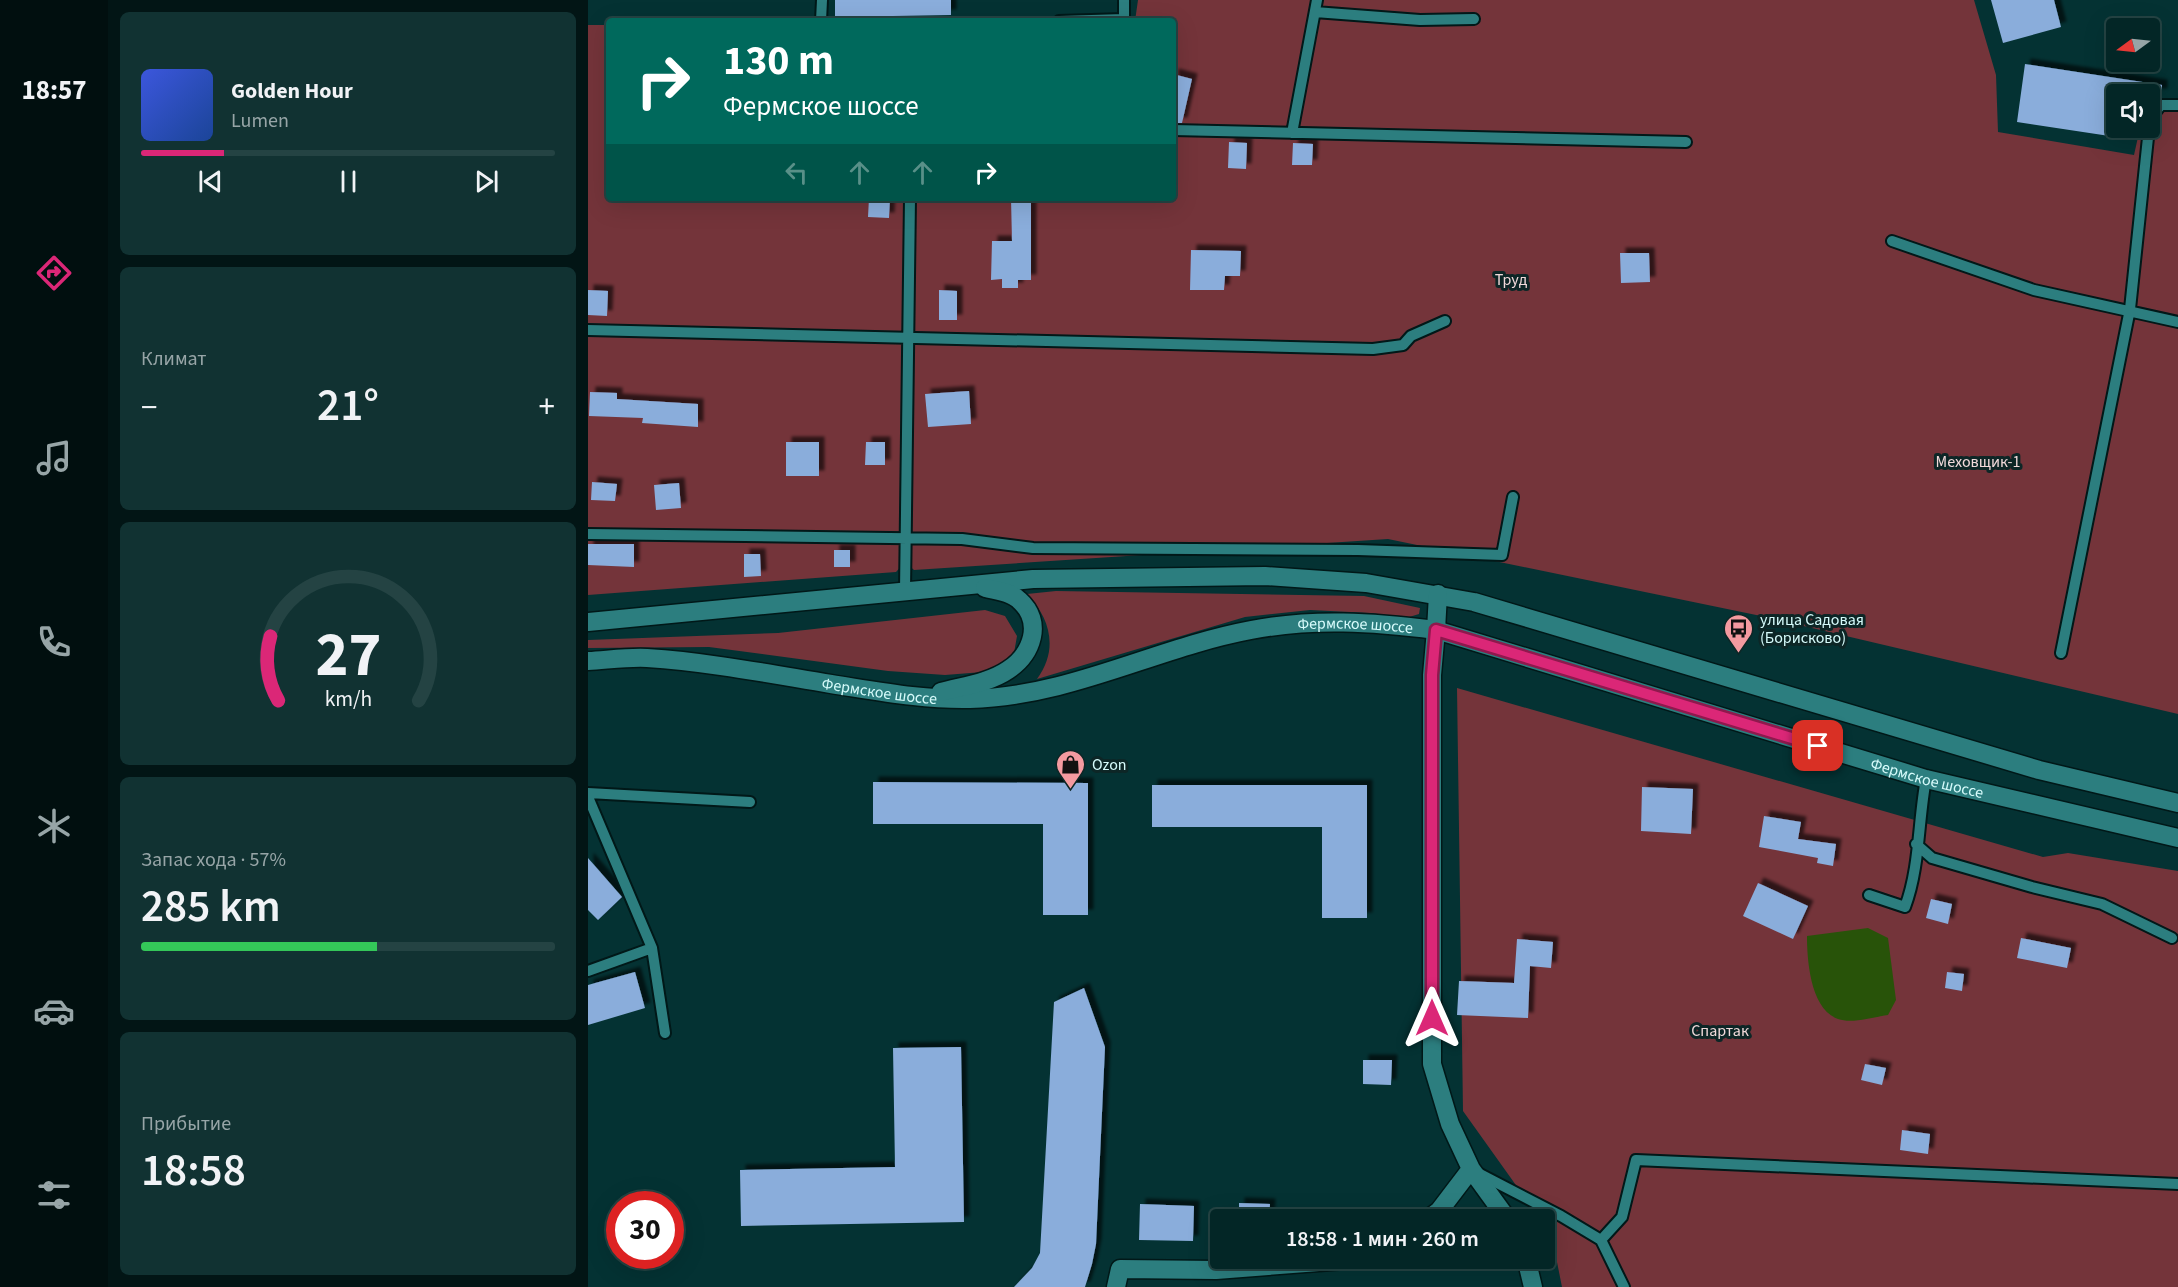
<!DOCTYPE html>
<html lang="ru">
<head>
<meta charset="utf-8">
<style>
  :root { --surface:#032626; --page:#113232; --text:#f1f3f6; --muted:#97a5a7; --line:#244343; --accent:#db2777 }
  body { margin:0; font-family:"Source Sans 3",sans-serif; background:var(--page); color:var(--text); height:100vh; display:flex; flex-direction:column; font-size:22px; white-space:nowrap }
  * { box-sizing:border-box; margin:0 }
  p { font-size:20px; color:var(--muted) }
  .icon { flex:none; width:33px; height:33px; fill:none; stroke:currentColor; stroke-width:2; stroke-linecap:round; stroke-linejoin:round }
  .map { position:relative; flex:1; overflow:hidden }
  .side { display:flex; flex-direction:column; gap:12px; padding:12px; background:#021515; width:480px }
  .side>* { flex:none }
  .banner { position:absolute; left:18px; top:18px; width:570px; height:183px; border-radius:6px; box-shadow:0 6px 24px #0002,0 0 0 2px var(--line); background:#00695c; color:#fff; overflow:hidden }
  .needle { width:39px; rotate:255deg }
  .buttons { position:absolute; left:1518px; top:18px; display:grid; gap:12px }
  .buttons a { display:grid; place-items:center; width:54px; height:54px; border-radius:6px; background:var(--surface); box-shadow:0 6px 24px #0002,0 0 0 2px var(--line); font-size:30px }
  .speed { position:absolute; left:18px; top:1191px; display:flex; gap:12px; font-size:30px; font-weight:700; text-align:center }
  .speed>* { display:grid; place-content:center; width:78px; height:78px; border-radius:50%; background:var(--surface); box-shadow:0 6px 24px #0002,0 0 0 2px var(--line); line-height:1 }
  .speed .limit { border:9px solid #d22; background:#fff; color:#111 }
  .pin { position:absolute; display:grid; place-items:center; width:51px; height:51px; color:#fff; margin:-26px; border-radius:12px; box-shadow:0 3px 9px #0006 }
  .me { position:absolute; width:66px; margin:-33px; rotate:0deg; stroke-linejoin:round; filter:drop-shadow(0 0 4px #0008) }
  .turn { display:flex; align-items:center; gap:21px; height:126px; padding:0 18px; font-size:27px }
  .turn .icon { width:78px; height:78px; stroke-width:2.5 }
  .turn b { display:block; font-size:42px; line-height:51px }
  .lanes { display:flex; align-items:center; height:57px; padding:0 18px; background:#0003; justify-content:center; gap:30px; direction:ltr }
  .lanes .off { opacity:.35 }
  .big { font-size:45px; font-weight:600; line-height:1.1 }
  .side .tile { flex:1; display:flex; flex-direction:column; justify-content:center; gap:9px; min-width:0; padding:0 21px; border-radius:9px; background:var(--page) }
  .side .dial { align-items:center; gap:0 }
  .dial svg { height:156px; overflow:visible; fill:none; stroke:var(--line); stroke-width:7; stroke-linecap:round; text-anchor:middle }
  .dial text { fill:var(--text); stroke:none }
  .song { display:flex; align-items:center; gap:18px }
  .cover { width:72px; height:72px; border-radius:9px; background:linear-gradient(135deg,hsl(230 70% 55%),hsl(220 70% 35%)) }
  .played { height:6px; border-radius:3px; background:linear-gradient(90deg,var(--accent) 20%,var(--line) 20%) }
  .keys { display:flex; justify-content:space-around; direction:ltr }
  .heat { display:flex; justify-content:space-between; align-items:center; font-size:33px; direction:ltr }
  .charge { height:9px; border-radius:4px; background:linear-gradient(90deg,#34c759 57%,var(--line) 0) }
  .trip { position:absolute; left:622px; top:1209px; width:345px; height:60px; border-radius:6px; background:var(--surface); box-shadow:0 6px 24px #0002,0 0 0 2px var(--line); font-weight:600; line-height:60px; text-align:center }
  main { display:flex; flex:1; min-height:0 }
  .dock { display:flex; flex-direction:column; width:108px; justify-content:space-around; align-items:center; background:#010f0f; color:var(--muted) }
  .dock .icon { width:42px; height:42px }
  .dock .on { color:var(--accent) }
  .dock b { font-size:27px; color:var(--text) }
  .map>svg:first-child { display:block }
</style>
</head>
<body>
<main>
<nav class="dock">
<b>18:57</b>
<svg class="icon on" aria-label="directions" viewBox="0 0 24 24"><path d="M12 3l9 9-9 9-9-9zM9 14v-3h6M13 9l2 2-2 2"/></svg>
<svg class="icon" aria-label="music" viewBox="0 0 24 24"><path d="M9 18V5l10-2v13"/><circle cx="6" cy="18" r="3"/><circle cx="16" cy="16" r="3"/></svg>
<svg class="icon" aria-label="phone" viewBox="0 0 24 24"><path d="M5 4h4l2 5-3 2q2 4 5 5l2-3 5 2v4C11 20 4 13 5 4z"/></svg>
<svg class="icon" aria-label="climate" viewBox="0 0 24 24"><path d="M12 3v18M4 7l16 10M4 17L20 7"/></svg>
<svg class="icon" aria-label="car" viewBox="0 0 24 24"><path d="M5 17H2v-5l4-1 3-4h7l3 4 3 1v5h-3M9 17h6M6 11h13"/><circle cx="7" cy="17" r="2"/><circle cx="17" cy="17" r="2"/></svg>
<svg class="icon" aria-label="filters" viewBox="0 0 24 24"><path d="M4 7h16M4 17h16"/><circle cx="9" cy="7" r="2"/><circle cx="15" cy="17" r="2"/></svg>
</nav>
<section class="side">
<div class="tile">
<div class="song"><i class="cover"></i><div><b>Golden Hour</b><p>Lumen</p></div></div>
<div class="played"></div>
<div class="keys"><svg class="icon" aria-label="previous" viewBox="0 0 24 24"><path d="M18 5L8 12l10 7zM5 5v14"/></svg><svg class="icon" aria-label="pause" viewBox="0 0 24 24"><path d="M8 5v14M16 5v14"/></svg><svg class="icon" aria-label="next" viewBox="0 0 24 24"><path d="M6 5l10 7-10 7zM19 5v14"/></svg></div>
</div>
<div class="tile"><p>Климат</p>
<div class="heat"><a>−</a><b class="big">21°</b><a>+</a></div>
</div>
<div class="tile dial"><svg viewBox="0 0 100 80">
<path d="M14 69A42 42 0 1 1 86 69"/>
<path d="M14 69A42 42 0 0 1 10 36" stroke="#db2777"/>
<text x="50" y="56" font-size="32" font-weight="700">27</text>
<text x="50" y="72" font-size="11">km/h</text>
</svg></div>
<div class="tile"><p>Запас хода · 57%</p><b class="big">285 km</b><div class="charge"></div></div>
<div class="tile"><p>Прибытие</p><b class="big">18:58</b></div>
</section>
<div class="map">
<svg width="1590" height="1287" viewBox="0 0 1590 1287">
  <defs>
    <filter id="shadow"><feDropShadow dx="5.5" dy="-5.5" stdDeviation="1.5" flood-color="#0009"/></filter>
  </defs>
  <rect width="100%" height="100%" fill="#043233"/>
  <!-- green -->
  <path fill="#74343a" d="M550 0H1386L1408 75 1410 132 1546 155 1552 128H1562V101L1590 100V714L1173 616 800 539 326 570 317 562 308 572 0 595V25H21V198H585V21H547Z
    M468 591 776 596 832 608 831 614 818 618 783 613 722 610 657 617 449 679C471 649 462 618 439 594Z
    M397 610 417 616 429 636 426 653 416 666 395 672 357 675 300 671 121 647 0 648V640L190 633Z
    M869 688 1455 857 1480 853 1590 871V1287H974L966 1247 957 1230V1220L952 1219 875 1111Z"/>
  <!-- water -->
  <path fill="#285309" d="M1280 928 1300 938 1308 1000 1300 1015C1286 1017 1264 1024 1250 1019 1222 1009 1219 959 1219 936Z"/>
  <!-- building -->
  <path fill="#8aaddb" filter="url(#shadow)" d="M247 0H363V15L247 17Z
    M1403 0H1466L1473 27 1415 43Z
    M1437 64 1574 85V94H1528V137L1429 122Z
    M585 74 604 79 594 123H585Z
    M641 142 659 143 658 169 640 168Z
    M705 143 725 144 724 165H704Z
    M281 198H302L301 218 280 217Z
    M423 198H443V280H430V288H414V279L403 280 404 241H424Z
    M603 250 653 251 652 276H637L636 290H602Z
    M1032 253H1061L1062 282 1033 283Z
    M0 290 20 291 19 316 0 315Z
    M351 290 369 291V320H351Z
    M381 391 383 424 340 427 337 394Z
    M2 392 29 393V399L110 404V427L54 423 55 418 1 416Z
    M198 442H231V476H198Z
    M278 442H297V465H277Z
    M4 482 29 484 27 501 3 500Z
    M91 483 93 508 68 510 66 485Z
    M0 544H46V567L0 565Z
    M246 550H262V567H246Z
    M156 554H172L173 576 156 577Z
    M285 782 500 783V915H455V824H285Z
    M564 785H779V918H734V827H564Z
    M1054 787 1105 789 1103 834 1053 831Z
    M1176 816 1213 822 1210 839 1248 844 1245 866 1229 863 1230 858 1171 847Z
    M0 858 34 897 10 920 0 910Z
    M1170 883 1220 906 1205 939 1155 916Z
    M1343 899 1364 904 1360 924 1338 918Z
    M1433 938 1483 948 1479 968 1429 958Z
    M929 939 965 942 963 968 942 966 940 1018 869 1015 871 981 926 983Z
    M47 972 57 1008 0 1025V985Z
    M1359 972 1376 974 1374 991 1357 988Z
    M496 988 517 1047 508 1244 504 1264 497 1287H426L444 1268 452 1253 466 1002Z
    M373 1047 376 1222 153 1226 152 1170 307 1167 305 1048Z
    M775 1060H804L803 1085 775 1084Z
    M1277 1064 1298 1068 1294 1085 1273 1080Z
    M1314 1130 1342 1134 1340 1154 1312 1150Z
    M651 1203 682 1204 681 1220H651Z
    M552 1204 606 1206 605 1241 551 1240Z"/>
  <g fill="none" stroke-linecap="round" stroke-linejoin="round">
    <defs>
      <path id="service" d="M727 12 832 20 886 19
        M233 21 234 0
        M471 21 536 19V0
        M1562 125V119L1573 105H1590
        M585 130 1098 142
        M704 133 729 0
        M1304 241 1446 290 1590 322
        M0 330 785 349 815 345 823 336 857 321
        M0 534 374 539 445 548 770 550 914 555 925 497
        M317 591 322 198
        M1473 653 1542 309 1561 128
        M0 793 162 802
        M0 797 64 948 77 1033
        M1328 844 1344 858 1444 887 1514 904 1584 938
        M1281 895 1317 907C1332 867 1330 821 1338 779
        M0 971 64 948
        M888 1172 973 1216 1013 1240 1036 1287
        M1013 1240 1034 1217 1048 1160 1590 1184"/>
      <path id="minor" d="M848 630 844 675V1064L862 1124 883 1169 920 1220
        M839 1220 851 1211 883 1169
        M938 1258 945 1287
        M528 1287 532 1269 628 1270 783 1258"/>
      <g id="secondary">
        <path d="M0 622 445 579 677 576 778 583 886 602 1451 770 1590 803"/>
        <path d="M848 630 850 594"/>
        <path id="s1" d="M0 661C19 660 40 657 59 658 121 662 182 674 243 684 289 691 335 700 382 699 484 696 567 648 663 630 725 618 785 622 848 630L1338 779 1590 838"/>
        <path d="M353 692C375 686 401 683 420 670 444 654 456 622 431 600 423 592 408 590 397 588"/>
      </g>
    </defs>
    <!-- service casing -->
    <use href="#service" stroke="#011818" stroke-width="14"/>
    <!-- minor casing -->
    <use href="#minor" stroke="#011818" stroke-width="21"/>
    <!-- secondary casing -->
    <use href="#secondary" stroke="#011818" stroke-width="21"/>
    <!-- service -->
    <use href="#service" stroke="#2c7e7f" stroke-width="10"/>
    <!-- minor -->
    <use href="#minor" stroke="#2c7e7f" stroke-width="18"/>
    <!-- secondary -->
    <use href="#secondary" stroke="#2c7e7f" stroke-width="18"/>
  </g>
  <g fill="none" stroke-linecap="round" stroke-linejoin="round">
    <defs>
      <path id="route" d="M844 1018V675L848 630 1230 746"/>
    </defs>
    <!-- route casing -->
    <use href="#route" stroke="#8e194d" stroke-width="15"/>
    <!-- route -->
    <use href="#route" stroke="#db2777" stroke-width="10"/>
  </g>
  <!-- icons -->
  <defs>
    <symbol id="bus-pin" viewBox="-11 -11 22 30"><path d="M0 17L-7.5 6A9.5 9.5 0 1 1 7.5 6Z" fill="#f49aa0" stroke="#0d2626"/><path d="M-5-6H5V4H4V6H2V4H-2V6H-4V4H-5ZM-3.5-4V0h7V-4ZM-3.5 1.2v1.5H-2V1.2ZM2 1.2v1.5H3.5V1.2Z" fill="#111"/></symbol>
    <symbol id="shop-pin" viewBox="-11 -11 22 30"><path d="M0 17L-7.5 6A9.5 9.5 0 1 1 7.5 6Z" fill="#f49aa0" stroke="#0d2626"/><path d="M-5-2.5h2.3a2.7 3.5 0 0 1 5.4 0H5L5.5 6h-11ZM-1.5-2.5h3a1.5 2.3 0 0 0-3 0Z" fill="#111"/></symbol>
  </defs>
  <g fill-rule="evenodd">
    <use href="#bus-pin" x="1134" y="612" width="33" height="45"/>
    <use href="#shop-pin" x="466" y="748" width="33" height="45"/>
  </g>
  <g text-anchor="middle" stroke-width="6" stroke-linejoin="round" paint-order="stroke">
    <!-- park labels -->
    <g font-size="16" fill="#f3dadb" stroke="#0d2626">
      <text x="923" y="285">Труд</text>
      <text x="1390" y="467">Меховщик-1</text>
      <text x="1132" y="1036">Спартак</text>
    </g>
    <!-- poi labels -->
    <g font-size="16" fill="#d6fbfb" stroke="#0d2626" text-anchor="start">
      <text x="1172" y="625">улица Садовая<tspan x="1172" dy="18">(Борисково)</tspan></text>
      <text x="504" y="770">Ozon</text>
    </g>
    <!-- street labels -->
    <g font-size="16" fill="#d6fbfb" stroke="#0d2626">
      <text dy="6" stroke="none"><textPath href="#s1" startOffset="780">Фермское шоссе</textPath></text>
      <text dy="6" stroke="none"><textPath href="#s1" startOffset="294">Фермское шоссе</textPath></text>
      <text dy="6" stroke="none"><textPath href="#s1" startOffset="1374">Фермское шоссе</textPath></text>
    </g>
  </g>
</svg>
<div class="buttons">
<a><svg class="needle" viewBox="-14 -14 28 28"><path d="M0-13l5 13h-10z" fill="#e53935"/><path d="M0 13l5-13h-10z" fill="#97a5a7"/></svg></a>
<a><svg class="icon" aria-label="sound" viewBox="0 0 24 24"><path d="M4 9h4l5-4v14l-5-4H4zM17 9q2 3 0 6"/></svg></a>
</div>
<div class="speed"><div class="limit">30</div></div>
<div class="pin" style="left:1230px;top:746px;background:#d93025"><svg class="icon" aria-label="arrive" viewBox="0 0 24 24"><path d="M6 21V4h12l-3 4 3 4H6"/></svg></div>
<svg class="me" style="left:844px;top:1018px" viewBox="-20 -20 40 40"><path d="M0-17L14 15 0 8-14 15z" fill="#db2777" stroke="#fff" stroke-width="4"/></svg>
<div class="trip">18:58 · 1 мин · 260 m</div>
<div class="banner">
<div class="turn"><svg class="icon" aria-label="right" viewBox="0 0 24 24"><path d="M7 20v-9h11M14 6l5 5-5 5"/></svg><div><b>130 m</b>Фермское шоссе</div></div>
<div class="lanes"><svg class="icon off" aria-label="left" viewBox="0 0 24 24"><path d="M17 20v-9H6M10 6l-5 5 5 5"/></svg><svg class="icon off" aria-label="ahead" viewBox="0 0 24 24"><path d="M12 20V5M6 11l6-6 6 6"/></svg><svg class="icon off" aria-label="ahead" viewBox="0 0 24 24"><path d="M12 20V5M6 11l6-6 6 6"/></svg><svg class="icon" aria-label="right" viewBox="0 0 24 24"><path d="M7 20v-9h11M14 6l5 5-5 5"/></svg></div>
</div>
</div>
</main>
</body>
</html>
